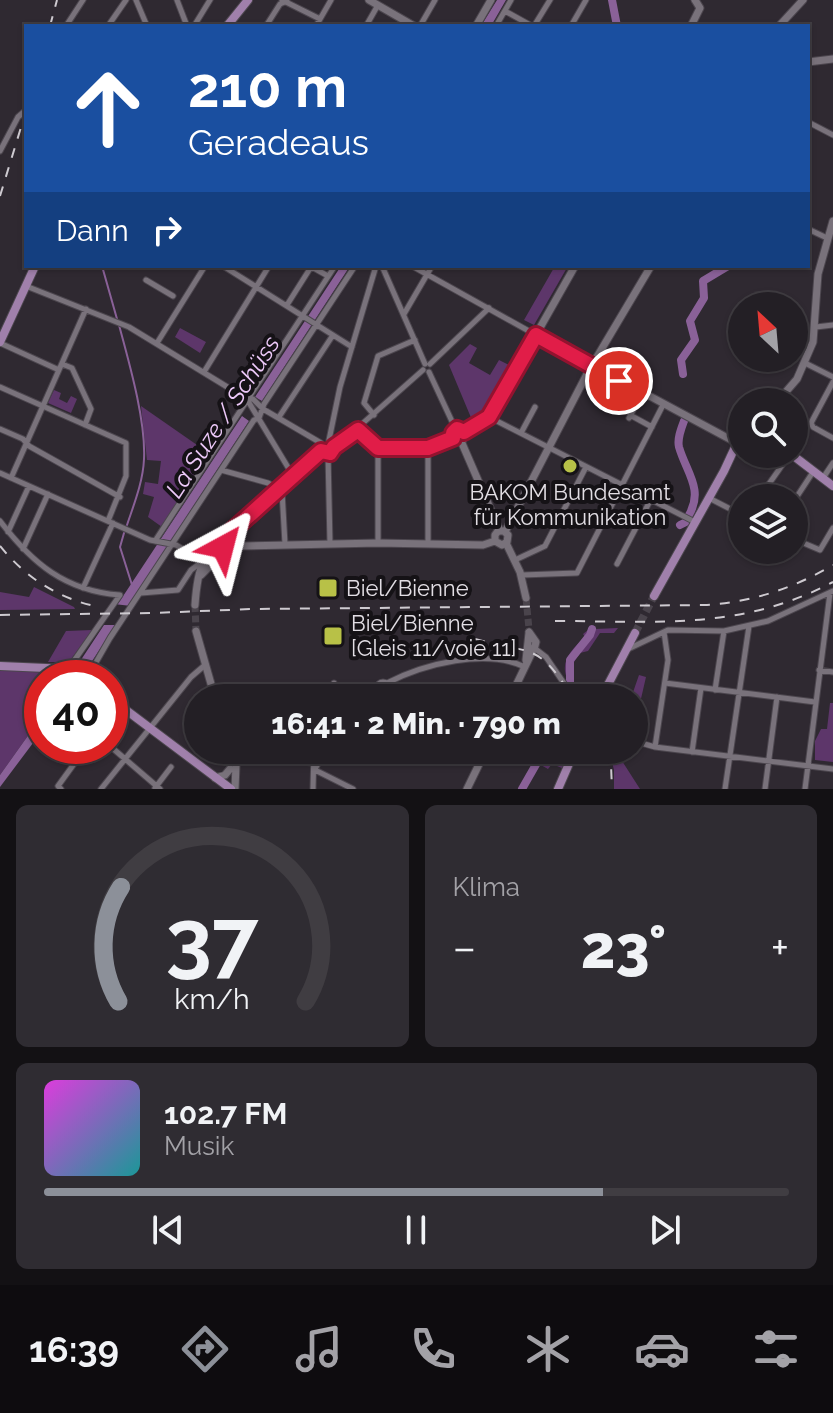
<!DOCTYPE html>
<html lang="de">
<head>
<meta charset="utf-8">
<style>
  :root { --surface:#231f25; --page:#2f2c32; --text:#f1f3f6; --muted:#a3a2a7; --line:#403d42; --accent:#8c9099 }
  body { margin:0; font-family:Raleway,sans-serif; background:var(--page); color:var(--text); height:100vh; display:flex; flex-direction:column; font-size:30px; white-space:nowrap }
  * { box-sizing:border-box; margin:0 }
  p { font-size:26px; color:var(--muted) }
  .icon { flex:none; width:44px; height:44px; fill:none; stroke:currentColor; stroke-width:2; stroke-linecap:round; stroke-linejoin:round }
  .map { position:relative; height:789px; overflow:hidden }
  .drawer { display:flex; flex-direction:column; gap:16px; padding:16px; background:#131114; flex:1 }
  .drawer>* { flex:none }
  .top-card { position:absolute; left:24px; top:24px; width:786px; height:244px; border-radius:0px; box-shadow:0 2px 6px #0004,0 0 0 2px var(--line); background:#1a4fa0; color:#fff; overflow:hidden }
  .needle { width:52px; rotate:334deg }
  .buttons { position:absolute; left:728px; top:292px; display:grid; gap:16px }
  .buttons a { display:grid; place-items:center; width:80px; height:80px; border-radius:50%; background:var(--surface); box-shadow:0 2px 6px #0004,0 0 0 2px var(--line); font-size:40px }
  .speed { position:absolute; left:24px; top:660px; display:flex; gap:16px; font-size:40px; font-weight:700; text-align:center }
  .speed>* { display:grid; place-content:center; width:104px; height:104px; border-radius:50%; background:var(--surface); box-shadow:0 2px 6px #0004,0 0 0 2px var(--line); line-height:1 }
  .speed .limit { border:12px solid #d22; background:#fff; color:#111 }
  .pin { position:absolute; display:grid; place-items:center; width:68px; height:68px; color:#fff; margin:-34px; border:4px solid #fff; border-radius:50%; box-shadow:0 2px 8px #0007 }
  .me { position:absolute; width:88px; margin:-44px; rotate:38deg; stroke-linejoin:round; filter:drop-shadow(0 0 6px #0008) }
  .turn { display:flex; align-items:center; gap:28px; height:168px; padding:0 32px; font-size:36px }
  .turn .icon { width:104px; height:104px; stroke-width:2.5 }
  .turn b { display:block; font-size:56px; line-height:68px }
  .then { display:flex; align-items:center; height:76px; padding:0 32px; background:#0003; gap:16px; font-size:30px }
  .big { font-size:60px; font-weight:800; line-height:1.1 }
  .drawer .tile { flex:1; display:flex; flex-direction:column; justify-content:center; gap:12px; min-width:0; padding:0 28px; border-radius:12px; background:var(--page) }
  .drawer .dial { align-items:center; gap:0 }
  .dial svg { height:208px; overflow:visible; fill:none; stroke:var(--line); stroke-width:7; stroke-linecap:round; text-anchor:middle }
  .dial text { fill:var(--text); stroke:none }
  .song { display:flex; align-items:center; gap:24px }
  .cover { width:96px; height:96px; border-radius:12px; background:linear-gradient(135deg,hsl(300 70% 55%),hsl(180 70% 35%)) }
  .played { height:8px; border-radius:4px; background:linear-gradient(90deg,var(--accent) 75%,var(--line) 75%) }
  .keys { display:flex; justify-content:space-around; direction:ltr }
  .heat { display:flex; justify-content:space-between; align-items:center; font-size:44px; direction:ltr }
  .drawer .tiles { flex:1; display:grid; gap:16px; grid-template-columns:1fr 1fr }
  .tile:last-child { grid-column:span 2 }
  .trip { position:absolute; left:184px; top:684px; width:464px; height:80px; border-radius:40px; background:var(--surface); box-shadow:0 2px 6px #0004,0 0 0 2px var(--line); font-weight:800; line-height:80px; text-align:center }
  .tab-bar { display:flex; height:128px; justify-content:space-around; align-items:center; background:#0e0c0f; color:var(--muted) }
  .tab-bar .icon { width:56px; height:56px }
  .tab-bar .selected { color:var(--accent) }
  .tab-bar b { font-size:36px; color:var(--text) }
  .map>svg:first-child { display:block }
</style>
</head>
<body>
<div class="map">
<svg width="833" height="789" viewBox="0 0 833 789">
  <rect width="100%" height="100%" fill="#2f2931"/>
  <!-- green -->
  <path fill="#5d366a" d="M555 266H568L534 325 524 320Z
    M180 328 206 342 200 353 175 337Z
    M470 344 477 348 469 363 490 375 499 360 511 366 487 409 472 420 449 365Z
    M54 390 61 393 59 399 67 403 71 396 77 399 71 413 48 403Z
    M141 406 210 454 162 527 148 517 154 497 143 494 145 482 158 484 161 461 147 460Z
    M34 587 74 607 75 609 0 610V592L29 597Z
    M618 628 614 633H600L588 651 580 653 572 665 574 673 571 686C557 664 569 652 585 637L583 634 588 630 594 632 595 629Z
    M92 630 69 662H48L66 631Z
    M0 671H39L54 678H42V716L0 775Z
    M639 675 646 677 637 716 634 715V698H631Z
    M830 703H833V762L815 760V741L821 729H827Z
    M548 750 558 753 556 760 563 763 566 761 562 768 552 764 548 769 539 764Z
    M609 750H615L640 789H614V770Z"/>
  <!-- water -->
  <path fill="#8a6198" d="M497 0H506L491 26H481Z
    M341 266H350L262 401 255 397Z
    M242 416 249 421 81 678H69Z
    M42 716V731L0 787V775Z"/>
  <!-- pier -->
  <path fill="#2f2931" d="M114 604 131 606 119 625H100Z"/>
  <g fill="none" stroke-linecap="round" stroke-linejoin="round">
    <!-- stream -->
    <path stroke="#8a6198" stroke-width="2" d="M102 266 117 319
      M119 325C129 362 146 421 144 459 143 482 134 504 127 525
      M124 533 120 547 132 585"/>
    <!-- river -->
    <path stroke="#8a6198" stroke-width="8" d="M612 0 617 26
      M683 374 681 360 695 340 690 321 704 298 703 281 728 266
      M684 421C681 429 677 439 679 447 686 472 704 489 689 515
      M680 525 686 522
      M570 682V660L590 635 592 629
      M522 789 542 754"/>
    <!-- secondary-tunnel -->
    <path stroke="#4a444c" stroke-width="7" stroke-dasharray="7 3.5" stroke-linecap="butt" d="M526 598 529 629
      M195 605 196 631"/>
    <!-- primary-tunnel -->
    <path stroke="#4a444c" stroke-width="8" stroke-dasharray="8 4" stroke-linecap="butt" d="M635 633 654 596"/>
    <defs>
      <path id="street" d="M136 0 147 26
        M177 0 187 26
        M282 0 320 19
        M505 11 532 26
        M66 26 83 0
        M108 26 126 0
        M194 26 210 0
        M266 26 280 4 287 1
        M316 26 331 0
        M366 26 378 5
        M420 26 435 0
        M496 26 511 0
        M534 26 550 0
        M571 26 586 0
        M808 122 833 135
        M0 151 18 117 26 110
        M808 229 827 238
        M223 266 352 347
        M310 266 328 276
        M382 266 425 364
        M412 266 536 335
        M146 280 173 296
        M26 286 129 327 247 399H253L263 409 321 443
        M287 305 311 267
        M404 314 432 266
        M816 327 833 325
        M0 343 59 370
        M157 343 205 266
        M805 363 833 377
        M62 364 72 368 91 409 85 425
        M430 364 489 308
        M204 372 269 266
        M429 372 456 430
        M833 382 811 423 813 427 833 438
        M0 387 126 443V476L108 521
        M248 401 292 474
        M374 415 364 403 378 356 415 340
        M630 415 652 427
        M279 417 333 335
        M489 417 695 522
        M629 418 642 394
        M0 429 23 439 29 446 120 497
        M358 430 378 448
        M521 433 535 407
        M329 440 340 387 376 266
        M378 448H428L453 438
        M428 448V544
        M328 454 423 370
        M328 454 330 544
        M221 470 268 483 282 491 285 544
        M0 473 150 540 176 545 204 561
        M11 478 86 309
        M823 478 833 463
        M709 498 742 515
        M759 498 790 454
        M794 501 813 472
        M0 521C32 563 65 591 120 595L69 668
        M8 532 29 486
        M794 539 820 550 833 528
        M155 541 335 266
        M378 543V448
        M223 544 232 531 321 451
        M23 549 48 494
        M515 560 545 546 586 467
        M617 564 651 499
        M522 575 577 573 663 405
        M83 588 113 523
        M141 593 178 590 191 570 203 561
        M533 647 546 657 574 698
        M626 650 668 630 724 631 768 621 833 591
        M819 670 833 672
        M87 678 110 638 254 420 259 418 264 404 355 266
        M377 688a6 6 0 1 1 12 0a6 6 0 1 1-12 0Z
        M387 683C424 664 486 648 525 667
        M665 683 815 702
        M715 690 724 631
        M334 698V683
        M362 698 371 687
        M634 741 655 747 833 769
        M110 746 160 789
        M655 747 668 660 664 632
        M279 751H285
        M692 752 701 688
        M285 761 314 763
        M315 769 326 750
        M315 770 353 789
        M155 788 171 767
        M61 789 58 786 87 746
        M101 789 191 677 205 665
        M313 789 314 750
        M725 789 749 626
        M765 789 777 697
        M805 789 830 593"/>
      <path id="secondary" d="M369 0 414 26
        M476 26 491 0
        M691 26 700 8 695 0
        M779 26 803 0
        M808 62 833 59
        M536 335 737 443
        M777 402 797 379 813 342 818 274 833 221
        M453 435a6 6 0 1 1 12 0a6 6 0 1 1-12 0Z
        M464 432 481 424 491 414 575 266
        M461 441 500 531
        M505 532 588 372 651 266
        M506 543 520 572 526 598
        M201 575 224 552 241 546 378 543 483 545 495 541 502 545 507 542 508 535 504 531H498L495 535V541
        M195 605C197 576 201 538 239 546
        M196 631 215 698
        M526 660 529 633
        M510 698 535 646 536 642 529 632
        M230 750 236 765 235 789
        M215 778 225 775 230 769
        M467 789 486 750"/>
      <path id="primary" d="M227 26 248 0
        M0 342 35 266
        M791 454 833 486
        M654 596 724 471 737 443 742 440
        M0 666 69 669 83 678
        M52 670 64 678
        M110 698 231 789
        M601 698 635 633
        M558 789 575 750"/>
    </defs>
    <!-- street casing -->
    <use href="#street" stroke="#4c464e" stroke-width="7"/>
    <!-- secondary casing -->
    <use href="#secondary" stroke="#4c464e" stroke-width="9"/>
    <!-- primary casing -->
    <use href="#primary" stroke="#4c464e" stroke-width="10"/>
    <!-- street -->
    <use href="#street" stroke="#79727b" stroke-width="5"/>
    <!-- secondary -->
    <use href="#secondary" stroke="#79727b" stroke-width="7"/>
    <!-- primary -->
    <use href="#primary" stroke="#a080ab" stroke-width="8"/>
    <!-- rail -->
    <path stroke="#cecad0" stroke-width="2" stroke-dasharray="10 10" stroke-linecap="butt" d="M50 26 57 0
      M0 196 26 111
      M0 546C26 578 59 599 99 607
      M0 615 153 613 252 609 707 605C752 602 794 588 833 565
      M555 621C656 621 740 631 833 582
      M475 639C533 655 537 641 573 698
      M606 750 611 765 612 789"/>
  </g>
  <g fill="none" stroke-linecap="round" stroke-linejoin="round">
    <defs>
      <path id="route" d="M223 547 224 540 232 531 321 451 330 453 334 447 358 430 378 448H428L453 438V433L457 429 464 432 489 417 536 335 619 381"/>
    </defs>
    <!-- route casing -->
    <use href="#route" stroke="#92132f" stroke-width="20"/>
    <!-- route -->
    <use href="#route" stroke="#e11d48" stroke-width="14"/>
  </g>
  <!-- markers -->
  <g fill="#b8c147" stroke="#151216" stroke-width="3">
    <circle cx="570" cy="466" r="8"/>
    <rect x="318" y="578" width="20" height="20" rx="4"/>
    <rect x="323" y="626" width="20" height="20" rx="4"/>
  </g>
  <g text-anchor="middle" stroke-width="8" stroke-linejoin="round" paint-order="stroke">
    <!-- poi labels -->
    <g font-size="22" fill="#e2dee4" stroke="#151216" text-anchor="start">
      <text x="570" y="500" text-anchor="middle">BAKOM Bundesamt<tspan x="570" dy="25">für Kommunikation</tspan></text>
      <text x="346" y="596">Biel/Bienne</text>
      <text x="351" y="631">Biel/Bienne<tspan x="351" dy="25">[Gleis 11/voie 11]</tspan></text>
    </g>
    <!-- water labels -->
    <g font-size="24" font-style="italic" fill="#eecafa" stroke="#151216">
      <text transform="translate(223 417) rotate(-57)" y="8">La Suze / Schüss</text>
    </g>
  </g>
</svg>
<div class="buttons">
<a><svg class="needle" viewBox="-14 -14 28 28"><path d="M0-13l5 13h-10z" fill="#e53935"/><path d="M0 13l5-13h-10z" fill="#a3a2a7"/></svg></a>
<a><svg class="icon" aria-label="search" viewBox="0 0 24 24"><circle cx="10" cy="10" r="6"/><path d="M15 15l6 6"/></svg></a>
<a><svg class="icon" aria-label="layers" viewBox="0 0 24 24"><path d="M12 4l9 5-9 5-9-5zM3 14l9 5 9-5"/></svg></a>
</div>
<div class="speed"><div class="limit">40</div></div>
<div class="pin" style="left:619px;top:381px;background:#d93025"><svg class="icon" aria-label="arrive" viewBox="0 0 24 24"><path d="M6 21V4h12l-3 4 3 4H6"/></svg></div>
<svg class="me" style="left:223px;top:547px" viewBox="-20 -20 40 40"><path d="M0-17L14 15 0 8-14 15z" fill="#e11d48" stroke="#fff" stroke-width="4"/></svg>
<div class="trip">16:41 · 2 Min. · 790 m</div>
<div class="top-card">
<div class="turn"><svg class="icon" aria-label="ahead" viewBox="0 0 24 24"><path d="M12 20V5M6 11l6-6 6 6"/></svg><div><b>210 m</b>Geradeaus</div></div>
<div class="then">Dann<svg class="icon" aria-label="right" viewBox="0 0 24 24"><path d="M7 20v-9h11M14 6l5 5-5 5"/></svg></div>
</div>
</div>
<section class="drawer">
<div class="tiles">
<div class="tile dial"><svg viewBox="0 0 100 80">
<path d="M14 69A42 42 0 1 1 86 69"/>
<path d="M14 69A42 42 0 0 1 15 25" stroke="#8c9099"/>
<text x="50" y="56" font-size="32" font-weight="700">37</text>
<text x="50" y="72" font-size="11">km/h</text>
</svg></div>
<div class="tile"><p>Klima</p>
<div class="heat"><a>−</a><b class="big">23°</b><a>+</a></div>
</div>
<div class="tile">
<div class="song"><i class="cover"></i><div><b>102.7 FM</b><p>Musik</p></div></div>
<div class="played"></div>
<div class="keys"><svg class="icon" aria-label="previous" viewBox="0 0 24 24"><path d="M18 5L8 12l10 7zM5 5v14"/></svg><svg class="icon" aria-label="pause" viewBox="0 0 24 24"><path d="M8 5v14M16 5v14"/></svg><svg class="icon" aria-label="next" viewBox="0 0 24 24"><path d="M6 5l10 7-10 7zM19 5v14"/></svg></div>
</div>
</div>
</section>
<nav class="tab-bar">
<b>16:39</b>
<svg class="icon selected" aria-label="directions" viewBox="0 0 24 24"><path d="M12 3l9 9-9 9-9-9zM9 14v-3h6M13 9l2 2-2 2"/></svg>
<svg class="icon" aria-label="music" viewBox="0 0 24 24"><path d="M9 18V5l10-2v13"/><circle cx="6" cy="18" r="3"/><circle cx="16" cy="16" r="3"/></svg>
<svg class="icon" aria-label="phone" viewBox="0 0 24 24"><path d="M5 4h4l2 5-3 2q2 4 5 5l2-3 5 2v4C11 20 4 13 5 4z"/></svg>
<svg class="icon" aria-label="climate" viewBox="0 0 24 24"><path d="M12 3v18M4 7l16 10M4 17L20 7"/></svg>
<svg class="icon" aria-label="car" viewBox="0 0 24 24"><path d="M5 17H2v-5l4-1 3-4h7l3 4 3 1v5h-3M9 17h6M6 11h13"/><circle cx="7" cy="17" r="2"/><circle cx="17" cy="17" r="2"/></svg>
<svg class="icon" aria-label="filters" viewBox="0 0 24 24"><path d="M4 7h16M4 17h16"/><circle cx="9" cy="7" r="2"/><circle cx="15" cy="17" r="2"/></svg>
</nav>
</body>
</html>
